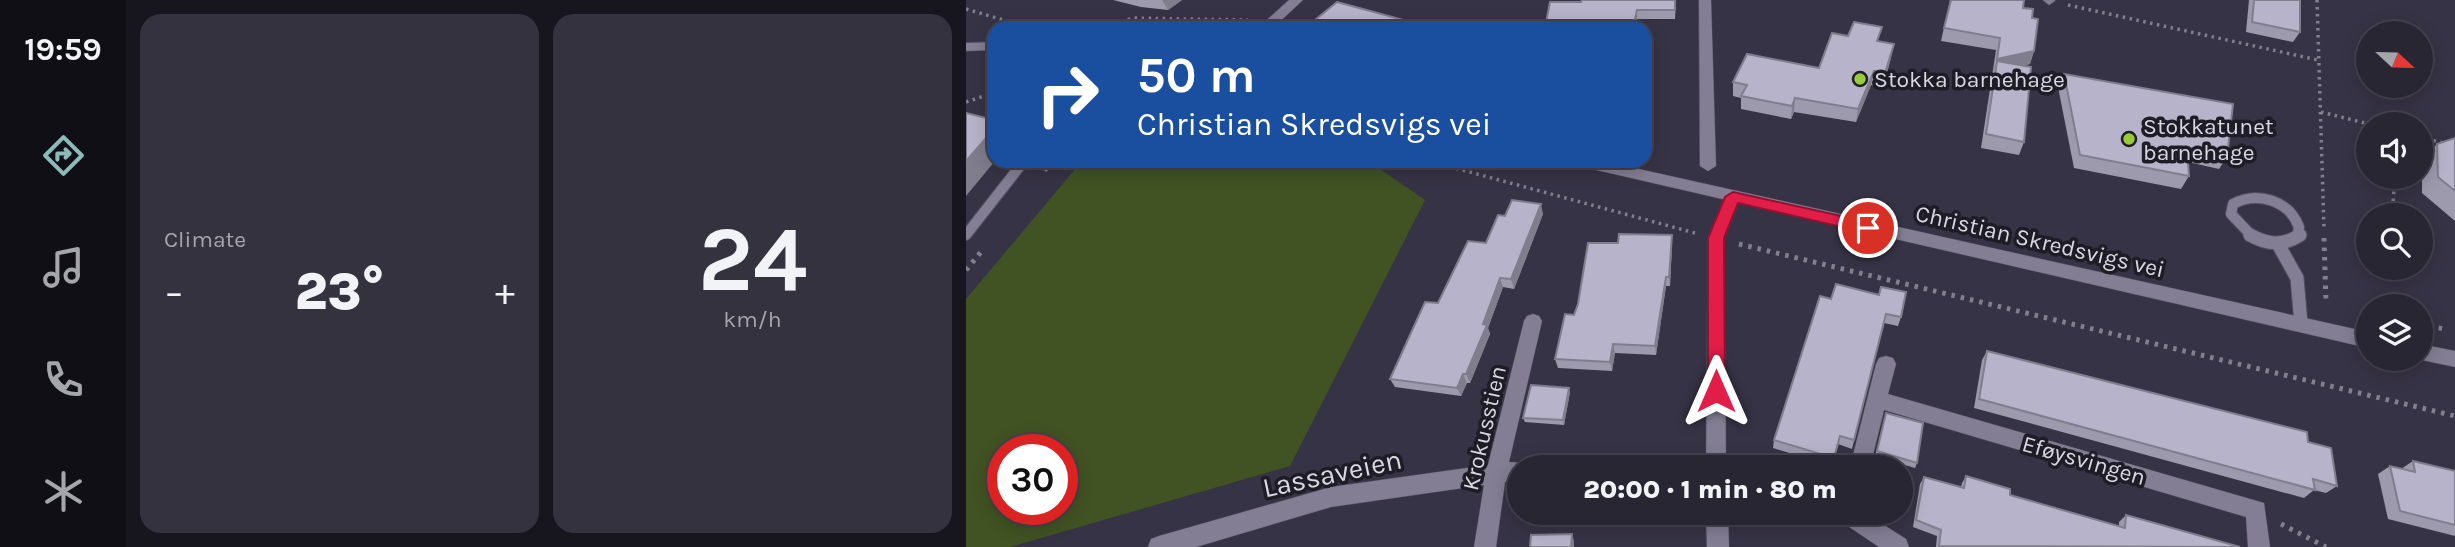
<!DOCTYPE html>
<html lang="en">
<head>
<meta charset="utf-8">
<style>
  :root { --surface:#292634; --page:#353240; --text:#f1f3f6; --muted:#a5a5ac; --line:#45434f; --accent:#8bbbb9 }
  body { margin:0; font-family:Karla,sans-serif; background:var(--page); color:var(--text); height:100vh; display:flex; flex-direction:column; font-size:26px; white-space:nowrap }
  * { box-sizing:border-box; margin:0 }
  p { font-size:23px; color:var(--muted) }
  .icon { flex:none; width:38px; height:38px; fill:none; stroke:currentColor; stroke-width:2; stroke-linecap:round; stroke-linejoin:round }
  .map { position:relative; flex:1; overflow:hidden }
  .drawer { display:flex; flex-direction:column; gap:14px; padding:14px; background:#17151d; width:840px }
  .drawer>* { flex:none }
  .top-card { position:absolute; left:21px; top:21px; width:665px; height:147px; border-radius:21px; box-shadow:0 4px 18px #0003,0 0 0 2px var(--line); background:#1a4fa0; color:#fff; overflow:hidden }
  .needle { width:46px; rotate:112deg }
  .controls { position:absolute; left:1390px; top:21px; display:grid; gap:14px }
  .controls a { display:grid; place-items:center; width:77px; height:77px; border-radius:50%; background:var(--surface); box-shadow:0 4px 18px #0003,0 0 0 2px var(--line); font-size:35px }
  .speed { position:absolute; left:21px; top:434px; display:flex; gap:14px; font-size:35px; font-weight:700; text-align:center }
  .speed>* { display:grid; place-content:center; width:91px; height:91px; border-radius:50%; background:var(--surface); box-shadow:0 4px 18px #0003,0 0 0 2px var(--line); line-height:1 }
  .speed .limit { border:10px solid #d22; background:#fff; color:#111 }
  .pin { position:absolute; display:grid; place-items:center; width:60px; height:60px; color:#fff; margin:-30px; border:4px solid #fff; border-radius:50%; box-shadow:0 2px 7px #0007 }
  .me { position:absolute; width:77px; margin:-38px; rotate:0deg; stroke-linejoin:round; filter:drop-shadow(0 0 5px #0008) }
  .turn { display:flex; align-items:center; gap:24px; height:147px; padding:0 35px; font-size:32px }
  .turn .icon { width:91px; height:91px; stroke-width:2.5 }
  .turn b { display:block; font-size:49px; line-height:60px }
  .big { font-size:52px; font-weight:800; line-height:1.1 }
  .drawer .tile { flex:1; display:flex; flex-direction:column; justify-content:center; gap:10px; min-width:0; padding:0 24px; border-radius:21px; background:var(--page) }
  .drawer .dial { align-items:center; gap:0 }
  .dial b { font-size:91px; line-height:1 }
  .heat { display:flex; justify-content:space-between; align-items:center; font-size:38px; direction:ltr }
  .drawer .tiles { flex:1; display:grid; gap:14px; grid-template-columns:repeat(2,1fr) }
  .trip { position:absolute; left:541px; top:455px; width:406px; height:70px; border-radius:35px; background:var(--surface); box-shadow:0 4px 18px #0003,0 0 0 2px var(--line); font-weight:800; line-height:70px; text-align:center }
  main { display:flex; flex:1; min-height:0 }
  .tabs { display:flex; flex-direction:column; width:126px; justify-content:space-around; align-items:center; background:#100f15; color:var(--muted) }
  .tabs .icon { width:49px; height:49px }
  .tabs .on { color:var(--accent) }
  .tabs b { font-size:32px; color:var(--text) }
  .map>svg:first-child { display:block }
</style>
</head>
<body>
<main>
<nav class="tabs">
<b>19:59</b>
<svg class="icon on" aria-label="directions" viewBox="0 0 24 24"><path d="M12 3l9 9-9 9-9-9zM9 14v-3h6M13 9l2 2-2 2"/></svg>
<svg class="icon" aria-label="music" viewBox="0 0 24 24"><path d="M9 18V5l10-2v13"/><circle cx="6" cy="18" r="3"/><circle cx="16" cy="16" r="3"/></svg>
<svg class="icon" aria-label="phone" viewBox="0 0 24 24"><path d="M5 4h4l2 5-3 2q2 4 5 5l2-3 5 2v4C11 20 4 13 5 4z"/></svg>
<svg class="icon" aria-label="climate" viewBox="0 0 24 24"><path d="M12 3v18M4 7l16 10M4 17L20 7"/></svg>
</nav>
<section class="drawer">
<div class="tiles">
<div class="tile"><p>Climate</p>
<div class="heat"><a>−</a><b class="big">23°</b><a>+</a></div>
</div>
<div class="tile dial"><b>24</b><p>km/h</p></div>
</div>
</section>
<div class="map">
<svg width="1489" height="547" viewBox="0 0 1489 547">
  <rect width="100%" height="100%" fill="#373346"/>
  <!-- green -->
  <path fill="#415323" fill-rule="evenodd" d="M116 161H402L459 200 324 466 44 547H0V299ZM37 450H96V509H37Z"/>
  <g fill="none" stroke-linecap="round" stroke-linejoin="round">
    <defs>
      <path id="service-far1" d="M0 235 58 161
        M1287 237 1265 214 1267 204C1291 191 1323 200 1333 227L1331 237"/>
      <path id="service" d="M1284 235C1302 245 1317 246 1334 235
        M1312 244 1331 278 1335 324"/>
      <path id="minor" d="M323 0H337L307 28H292Z
        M733 0H745L750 166 742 171 734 166Z
        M1077 0H1089V1L1083 5Z
        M767 191 775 197 758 238 760 467H740L742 238 759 197Z
        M567 314 573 316 576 321 543 462 560 463 569 457 599 460 602 467H553V480L539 482 530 547H508L518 485 365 507 230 547H182L185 539 193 536 365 487 522 465 558 321 561 316Z
        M920 356 927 358 930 364 922 394 1298 503 1304 547H1282L1280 517 918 410 904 467H884L910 364 913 358Z
        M740 513H762L763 547H741Z
        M870 513H899L940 539 943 547H913L873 520Z"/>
      <path id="secondary" d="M28 42V50L0 51V43Z
        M605 161H637L1402 332V348L613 166Z
        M1454 344 1489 351V367L1451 359H1454Z"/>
    </defs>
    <!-- service-far1 casing -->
    <use href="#service-far1" stroke="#524f5f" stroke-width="12"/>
    <!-- service casing -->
    <use href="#service" stroke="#524f5f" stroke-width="15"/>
    <!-- minor casing -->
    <use href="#minor" stroke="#524f5f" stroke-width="1"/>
    <!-- secondary casing -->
    <use href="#secondary" stroke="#524f5f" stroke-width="1"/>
    <!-- path-far1 -->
    <path stroke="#827f8e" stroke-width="3.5" stroke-dasharray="2.5 4.5" stroke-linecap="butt" d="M1351 0 1358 229
      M1102 5 1352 60
      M0 9 65 28
      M149 25 166 18 282 20
      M84 28H236
      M0 102 18 96 28 98
      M1355 112 1403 124
      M1454 137 1489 146
      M463 161 729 233
      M79 171 86 161
      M1426 215 1429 177"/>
    <!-- path -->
    <path stroke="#827f8e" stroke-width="5" stroke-dasharray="3.5 6" stroke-linecap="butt" d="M1358 238 1360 303
      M773 244 1489 416
      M0 270 15 252
      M1454 324 1478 329
      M1315 524 1360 547"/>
    <!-- service-far1 -->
    <use href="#service-far1" stroke="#837e94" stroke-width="10"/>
    <!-- service -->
    <use href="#service" stroke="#837e94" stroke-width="13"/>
    <!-- minor -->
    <use href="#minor" fill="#837e94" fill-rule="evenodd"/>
    <!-- secondary -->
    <use href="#secondary" fill="#837e94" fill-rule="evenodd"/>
  </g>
  <!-- wall -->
  <path fill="#9d9aae" d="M147 0H216L202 10 175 7Z
    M710 0 709 19H671L670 28H579L615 2Z
    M984 0 1057 8 1066 18 1068 51 1064 64 1056 66 1058 142 1053 155 1015 148 1030 50 975 41Z
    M1283 0H1334V32L1327 42 1280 32Z
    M913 42 925 58 917 87 905 85 890 122 828 112 825 119 775 109V98L767 96V82L853 68Z
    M1098 74 1261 157 1253 169 1222 162 1223 176 1215 189 1108 168 1092 87Z
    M1489 138V221L1456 193V160L1471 144Z
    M577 214 548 289 537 287 522 328 524 334 504 383H501L495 396 429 387 424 379 472 303 520 243 539 216Z
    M652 243 706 244 704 286H700L690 355 649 353 646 371 592 368 589 359 608 315Z
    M854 296 935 317 932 326 918 323 886 449 872 444 866 466 807 448 808 440Z
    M1021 351 1342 442 1371 486 1360 493 1348 490 1338 498 1008 408 1016 360Z
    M604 392 598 425 559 422 557 418Z
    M919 418 951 463 949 468 909 456Z
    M1447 461 1489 471V536L1422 519 1412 474 1424 466 1435 469Z
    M1000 476 1044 495 1153 526V522L1160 515 1274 547H970L971 536 947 527 954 484 958 477 995 487 996 483Z"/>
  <!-- shaded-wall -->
  <path fill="#807d8d" d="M196 0H216L202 10Z
    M671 10V19L670 28H667Z
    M928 44 925 58 917 87 919 73Z
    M1068 51 1064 64 1029 71 1031 61 1027 72 1031 59Z
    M908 71 905 85 890 122 892 109Z
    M829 98 828 112 825 119 826 106Z
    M28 129 29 161 0 196V161Z
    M575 204 577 214 548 289 545 279Z
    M706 235V244L704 286 703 277Z
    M700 277V286L690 355 689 346Z
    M534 278 537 287 522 328 524 334 504 383 500 374 517 324Z
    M647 344 649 353 646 371 644 362Z
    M497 374 501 383 495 396 491 388Z
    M603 388 604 392 598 425 597 420Z
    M606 534 608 541V547H605Z"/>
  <!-- building -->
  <path fill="#b7b3ca" stroke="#807d8d" stroke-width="2" d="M616 0H709V10H671L667 27 643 26V28H579L584 2H615Z
    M985 0H1058L1057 8 1067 9 1066 18 1072 19 1068 51 1031 59 1034 38 978 28Z
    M1288 0H1334V32L1286 22Z
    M371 2 463 27 471 20 489 24V28H339Z
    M888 22 916 27 911 41 928 44 919 73 908 71 892 109 829 98 826 106 775 96 781 85 767 82 781 54 853 68 866 33 882 36Z
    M1031 61 1065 67 1058 142 1020 134Z
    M1098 74 1267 104 1261 157 1221 147 1223 176 1114 155Z
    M0 113 28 120V129L0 161Z
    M1489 138V191L1472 177 1471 144Z
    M546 200 575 204 545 279 534 278 517 324 521 325 500 374H497L491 388 424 379 459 302 472 303 502 241 520 243 532 215 539 216Z
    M653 234 706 235 703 277H700L689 346 647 344 644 362 589 359 599 314 608 315 612 304 622 243H652Z
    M870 284 913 295 915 287 940 292 935 317 920 314 888 440 874 436 868 458 808 440 854 296 865 299Z
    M1021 351 1341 432 1342 442 1365 448 1371 486 1347 479 1349 490 1013 399Z
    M565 385 603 388 597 420 557 418Z
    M920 413 957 423 951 463 911 451Z
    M1447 461 1489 471V525L1434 511 1424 466 1449 472Z
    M1000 476 1044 489V495L1159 528 1160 515 1274 547 973 546 975 530 950 520 958 477 998 488Z
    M606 534 605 547H564L565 535Z"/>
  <!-- route -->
  <path fill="#e11d48" stroke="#92132f" stroke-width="2" d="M767 192 902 222 910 228 902 233 772 203 758 238 759 391 750 398 742 391V238L759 197Z"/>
  <!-- markers -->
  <g fill="#99cb36" stroke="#1e1c25" stroke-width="2.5">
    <circle cx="894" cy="79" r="7"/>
    <circle cx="1163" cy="139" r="7"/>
  </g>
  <g text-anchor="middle" stroke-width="7" stroke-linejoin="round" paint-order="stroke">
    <!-- poi labels -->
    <g font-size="23" fill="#d9d7e3" stroke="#1e1c25" text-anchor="start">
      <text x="908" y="87">Stokka barnehage</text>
      <text x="1177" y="134">Stokkatunet<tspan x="1177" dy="26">barnehage</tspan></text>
    </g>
    <!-- street labels -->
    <g font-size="23" fill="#d9d7e3" stroke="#1e1c25">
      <text transform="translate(1074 241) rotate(13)" y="8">Christian Skredsvigs vei</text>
      <text transform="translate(518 428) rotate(-77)" y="8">Krokusstien</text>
      <text transform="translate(1118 460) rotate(16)" y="8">Eføysvingen</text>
    </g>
    <!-- near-street labels -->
    <g font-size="28" fill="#d9d7e3" stroke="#1e1c25">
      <text transform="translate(366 473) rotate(-12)" y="10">Lassaveien</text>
    </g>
  </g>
</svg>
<div class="controls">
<a><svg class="needle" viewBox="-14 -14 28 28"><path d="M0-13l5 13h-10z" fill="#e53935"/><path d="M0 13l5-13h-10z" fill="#a5a5ac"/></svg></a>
<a><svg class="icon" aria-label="sound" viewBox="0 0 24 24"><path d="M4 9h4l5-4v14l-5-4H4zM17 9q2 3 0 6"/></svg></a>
<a><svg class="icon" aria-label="search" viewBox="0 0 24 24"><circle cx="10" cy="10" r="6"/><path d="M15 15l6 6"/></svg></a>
<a><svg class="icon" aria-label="layers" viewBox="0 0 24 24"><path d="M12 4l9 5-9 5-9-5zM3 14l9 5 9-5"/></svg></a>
</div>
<div class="speed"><div class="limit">30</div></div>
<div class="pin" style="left:902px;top:228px;background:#d93025"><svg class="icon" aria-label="arrive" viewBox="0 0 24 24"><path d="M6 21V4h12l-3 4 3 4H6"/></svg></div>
<svg class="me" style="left:750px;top:391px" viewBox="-20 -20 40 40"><path d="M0-17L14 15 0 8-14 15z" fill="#e11d48" stroke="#fff" stroke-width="4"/></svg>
<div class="trip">20:00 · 1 min · 80 m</div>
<div class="top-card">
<div class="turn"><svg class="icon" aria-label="right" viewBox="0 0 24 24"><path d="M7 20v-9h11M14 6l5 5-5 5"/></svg><div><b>50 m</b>Christian Skredsvigs vei</div></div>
</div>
</div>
</main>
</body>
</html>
